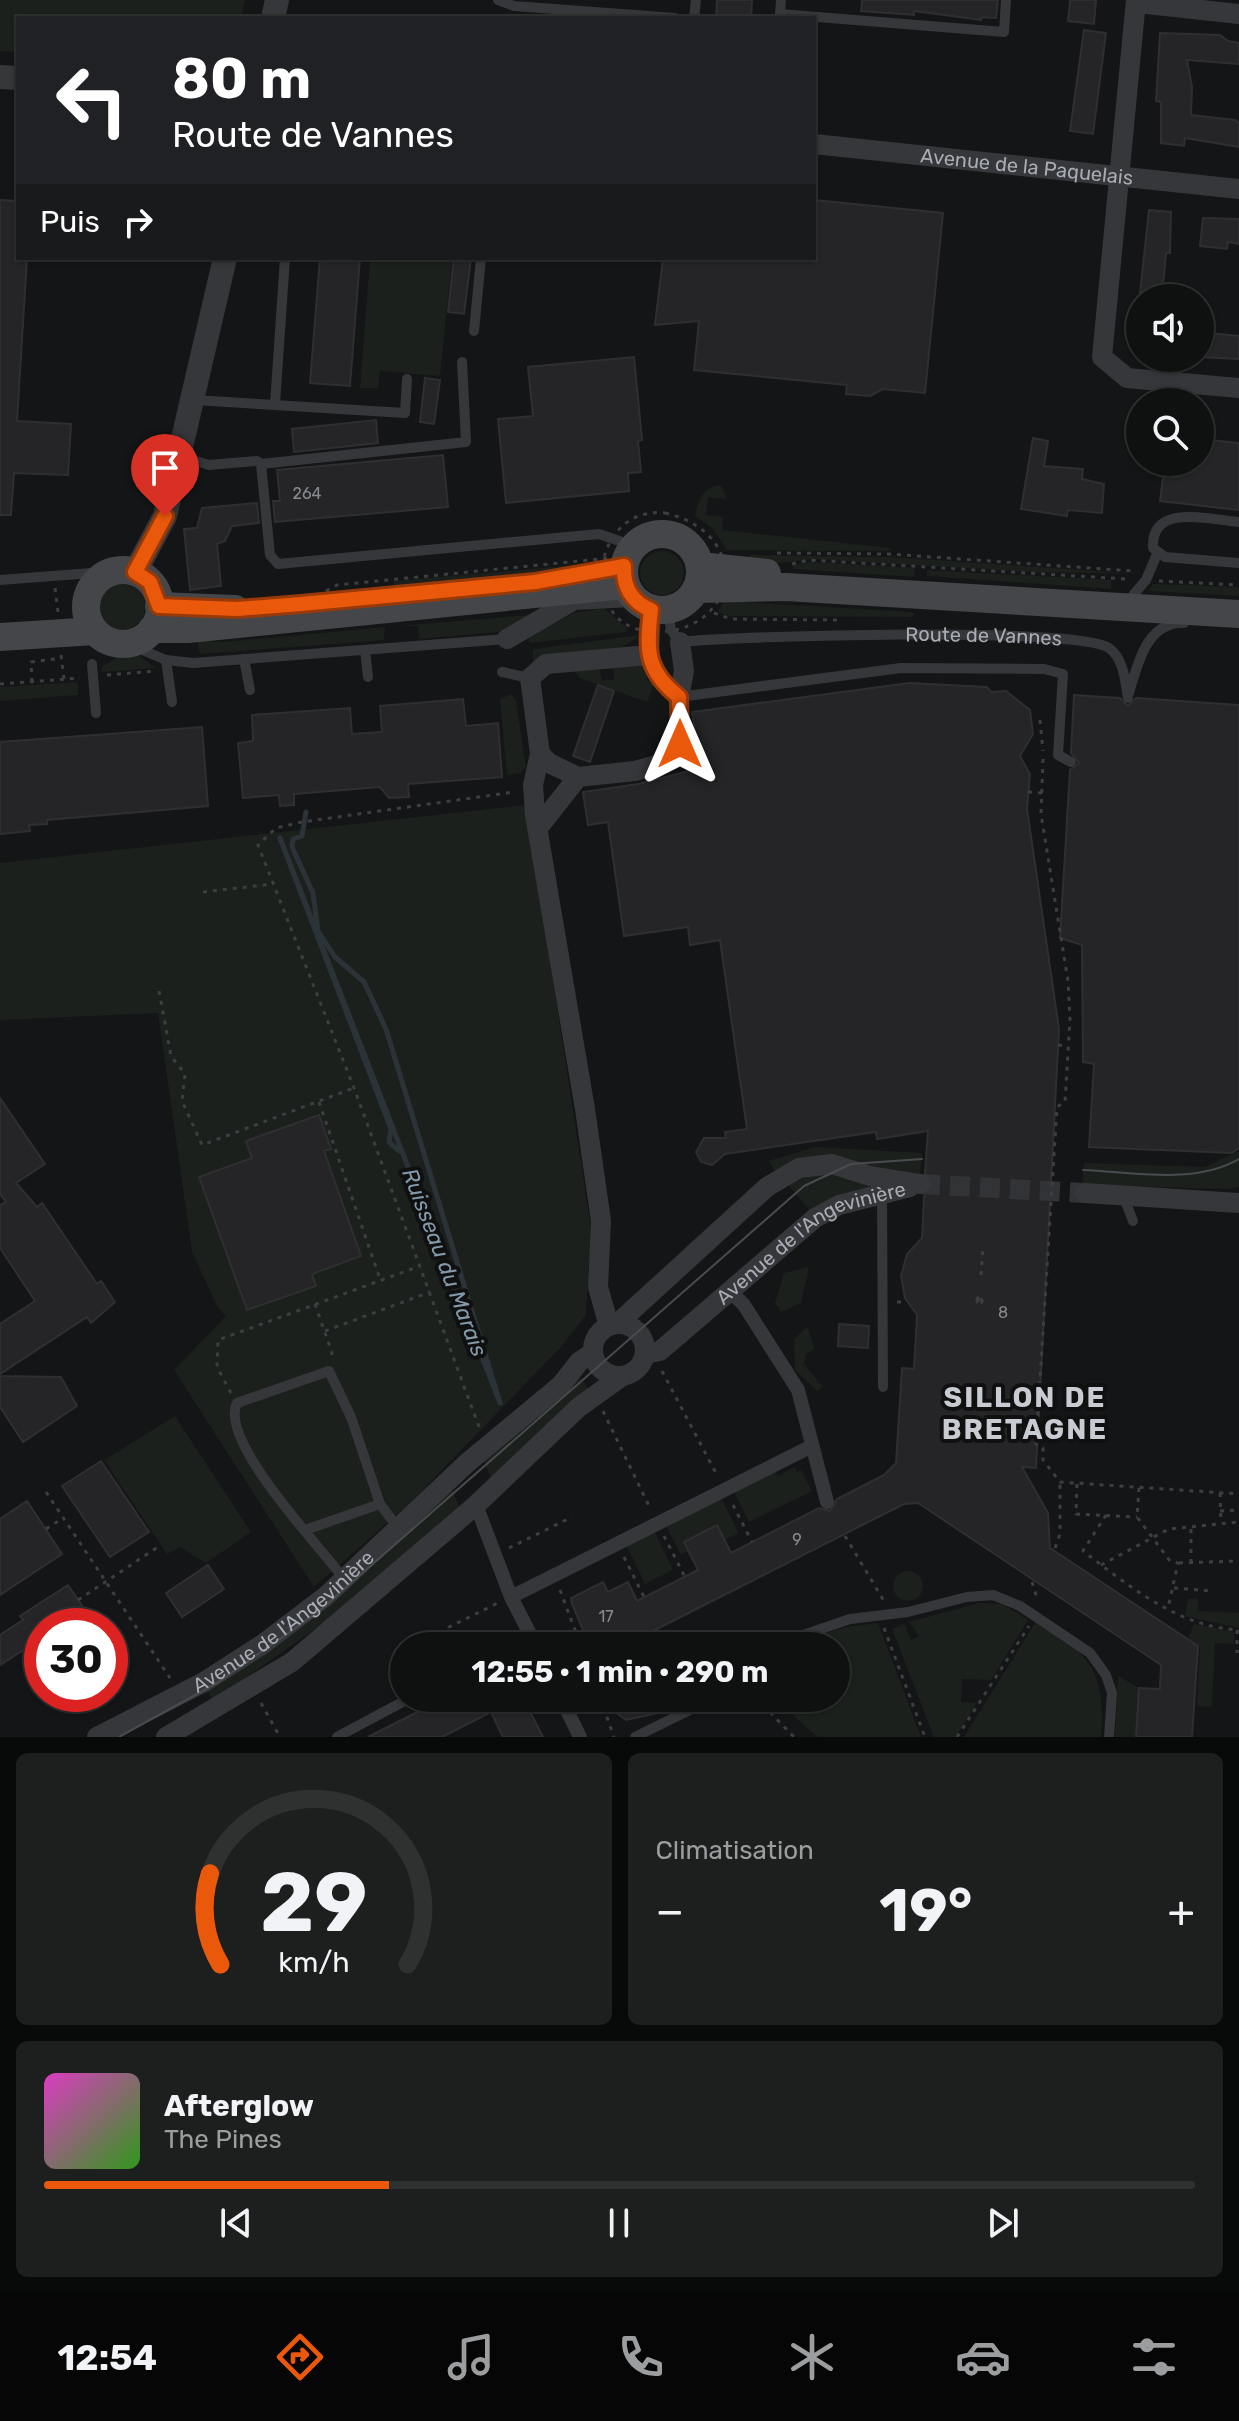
<!DOCTYPE html>
<html lang="fr">
<head>
<meta charset="utf-8">
<style>
  :root { --surface:#0f1010; --page:#1d1e1e; --text:#f1f3f6; --muted:#9b9d9f; --line:#2f3030; --accent:#ea580c }
  body { margin:0; font-family:Rubik,sans-serif; background:var(--page); color:var(--text); height:100vh; display:flex; flex-direction:column; font-size:30px; white-space:nowrap }
  * { box-sizing:border-box; margin:0 }
  p { font-size:26px; color:var(--muted) }
  .icon { flex:none; width:44px; height:44px; fill:none; stroke:currentColor; stroke-width:2; stroke-linecap:round; stroke-linejoin:round }
  .map { position:relative; height:1737px; overflow:hidden }
  .side { display:flex; flex-direction:column; gap:16px; padding:16px; background:#080909; flex:1 }
  .side>* { flex:none }
  .hud { position:absolute; left:16px; top:16px; width:800px; height:244px; border-radius:0px; box-shadow:0 2px 6px #0004,0 0 0 2px var(--line); background:#202124; color:#fff; overflow:hidden }
  .tools { position:absolute; left:1126px; top:284px; display:grid; gap:16px }
  .tools a { display:grid; place-items:center; width:88px; height:88px; border-radius:50%; background:var(--surface); box-shadow:0 2px 6px #0004,0 0 0 2px var(--line); font-size:40px }
  .speed { position:absolute; left:24px; top:1608px; display:flex; gap:16px; font-size:40px; font-weight:700; text-align:center }
  .speed>* { display:grid; place-content:center; width:104px; height:104px; border-radius:50%; background:var(--surface); box-shadow:0 2px 6px #0004,0 0 0 2px var(--line); line-height:1 }
  .speed .limit { border:12px solid #d22; background:#fff; color:#111 }
  .pin { position:absolute; display:grid; place-items:center; width:68px; height:68px; color:#fff; margin:-82px -34px; border-radius:50% 50% 50% 0; rotate:-45deg; box-shadow:0 0 8px #0007 }
  .pin .icon { rotate:45deg }
  .me { position:absolute; width:88px; margin:-44px; rotate:0deg; stroke-linejoin:round; filter:drop-shadow(0 0 6px #0008) }
  .turn { display:flex; align-items:center; gap:28px; height:168px; padding:0 24px; font-size:36px }
  .turn .icon { width:104px; height:104px; stroke-width:2.5 }
  .turn b { display:block; font-size:56px; line-height:68px }
  .then { display:flex; align-items:center; height:76px; padding:0 24px; background:#0003; gap:16px; font-size:30px }
  .big { font-size:60px; font-weight:700; line-height:1.1 }
  .side .tile { flex:1; display:flex; flex-direction:column; justify-content:center; gap:12px; min-width:0; padding:0 28px; border-radius:12px; background:var(--page) }
  .side .dial { align-items:center; gap:0 }
  .dial svg { height:208px; overflow:visible; fill:none; stroke:var(--line); stroke-width:7; stroke-linecap:round; text-anchor:middle }
  .dial text { fill:var(--text); stroke:none }
  .song { display:flex; align-items:center; gap:24px }
  .cover { width:96px; height:96px; border-radius:12px; background:linear-gradient(135deg,hsl(310 70% 55%),hsl(110 70% 35%)) }
  .played { height:8px; border-radius:4px; background:linear-gradient(90deg,var(--accent) 30%,var(--line) 30%) }
  .keys { display:flex; justify-content:space-around; direction:ltr }
  .heat { display:flex; justify-content:space-between; align-items:center; font-size:44px; direction:ltr }
  .side .tiles { flex:1; display:grid; gap:16px; grid-template-columns:1fr 1fr }
  .tile:last-child { grid-column:span 2 }
  .trip { position:absolute; left:390px; top:1632px; width:460px; height:80px; border-radius:40px; background:var(--surface); box-shadow:0 2px 6px #0004,0 0 0 2px var(--line); font-weight:700; line-height:80px; text-align:center }
  .dock { display:flex; height:128px; justify-content:space-around; align-items:center; background:#060606; color:var(--muted) }
  .dock .icon { width:56px; height:56px }
  .dock .active { color:var(--accent) }
  .dock b { font-size:36px; color:var(--text) }
  .map>svg:first-child { display:block }
</style>
</head>
<body>
<div class="map">
<svg width="1239" height="1737" viewBox="0 0 1239 1737">
  <rect width="100%" height="100%" fill="#141516"/>
  <!-- green -->
  <path fill="#1b201c" d="M0 0H245L241 18H18V52L0 51Z
    M370 258H452L440 376 380 371 378 388H360Z
    M721 485 727 499 708 497 706 515 723 517 722 530 890 548 889 551 727 550 713 529 695 516C698 501 704 485 721 485Z
    M640 573a22 22 0 1 1 44 0a22 22 0 1 1-44 0Z
    M750 555 891 557 1142 574 1033 572 812 559 780 563 745 559Z
    M810 562 915 568 914 577 793 569 794 565Z
    M575 565 522 578 394 590 393 581Z
    M927 570 1111 580V589L927 576Z
    M1153 584 1239 587V596L1148 591Z
    M99 607a23 23 0 1 1 46 0a23 23 0 1 1-46 0Z
    M724 601 914 612 913 617 727 616 718 612Z
    M604 608 627 628 626 632 529 643V636L574 613Z
    M530 615 509 631 419 639 418 626H397Z
    M385 627 384 640 200 654 197 640 224 642Z
    M641 635 622 647 542 657 533 662V649Z
    M124 652 138 655 156 668 101 672 102 667Z
    M643 664 647 679 654 685 647 702 580 678 575 672 577 668 599 669 602 681 614 679 613 667Z
    M78 682V695L0 701V687Z
    M511 694 516 701 526 767 520 773 507 775 500 699Z
    M526 805 591 1228 586 1315 561 1347 410 1503 314 1587 174 1370 226 1316 217 1306 192 1252 158 1013 0 1020V863Z
    M816 1147 922 1153 920 1176 777 1173 768 1161Z
    M1239 1151V1187L1228 1189 1082 1185 1084 1163 1205 1167Z
    M825 1171 886 1184 812 1213 785 1181Z
    M809 1267 801 1303 781 1312 775 1303 784 1273Z
    M807 1327 815 1349 806 1354 804 1364 823 1387 817 1391 795 1370 794 1339Z
    M579 1377 590 1390 491 1478 484 1461Z
    M175 1416 251 1532 206 1563 180 1547 167 1554 104 1460Z
    M795 1467 797 1472 801 1470 812 1491 749 1522 733 1490 774 1469 778 1476Z
    M452 1490 459 1506 332 1617 213 1701 205 1686Z
    M720 1496 739 1533 725 1540 717 1525 684 1542 688 1551 681 1555 665 1524Z
    M654 1530 673 1570 645 1584 626 1544Z
    M893 1586a15 15 0 1 1 30 0a15 15 0 1 1-30 0Z
    M1198 1598V1611L1239 1613V1628L1185 1616 1188 1599Z
    M979 1603 1002 1604 1028 1620 991 1680 962 1679 961 1702 977 1703 956 1737H934L892 1629 904 1624 911 1640 919 1636 909 1622Z
    M878 1623 921 1737H817L775 1698H836V1646H784L846 1627Z
    M1035 1623C1091 1650 1106 1676 1101 1737H964Z
    M1194 1624 1234 1632V1644L1215 1643 1212 1707 1197 1706 1200 1646 1188 1638Z
    M1118 1676 1139 1688 1136 1737H1115Z"/>
  <g fill="none" stroke-linecap="round" stroke-linejoin="round">
    <!-- stream -->
    <path stroke="#2c3338" stroke-width="5" d="M306 812 302 836 293 839 292 847 313 893 318 931 335 957 364 982 386 1029 500 1403 280 838 391 1129 389 1142 399 1151"/>
  </g>
  <!-- building -->
  <path fill="#252527" stroke="#2f2f32" stroke-width="2" d="M717 0H752L751 18H716Z
    M862 0H998L996 18 982 17 981 20 914 11V15L861 11Z
    M1070 0H1096L1094 24 1068 21Z
    M1084 30 1106 33 1093 134 1070 131Z
    M1160 33 1220 35 1228 41 1239 43V64L1187 60 1192 87 1191 115 1235 120 1239 123V147L1185 138 1184 146 1161 143V102L1156 101Z
    M0 200 18 201V258H27L17 421 71 424 68 475 14 473 11 515H0Z
    M814 200 943 213 925 393 883 389 870 396 846 394 847 385 694 370 699 321 655 325 663 258H814Z
    M1149 210 1171 212 1170 253H1166L1162 296 1140 294Z
    M1203 218 1239 219V244L1228 242 1227 249 1200 246Z
    M320 258H360L350 386 310 383Z
    M454 258H471L464 314 448 312Z
    M1200 332 1239 336V359L1200 357Z
    M634 357 642 440 638 441 641 472 628 473 629 491 506 503 498 419 533 416 528 367Z
    M425 378 440 380 434 424 420 422Z
    M376 420 378 443 294 452 292 429Z
    M1033 438 1048 441 1044 466 1083 469 1082 479 1104 484 1102 513 1068 510 1067 516 1021 509Z
    M1200 439 1239 443V510L1160 501 1165 462H1200Z
    M443 455 448 507 275 522 273 501H280L277 470Z
    M257 503 259 523 232 526 225 541 217 544 221 586 190 590 184 529 197 528 202 508Z
    M909 683 987 687 991 692 1006 691 1030 710 1033 734 1020 756 1030 774 1027 809 1059 1029 1036 1468 1022 1467 1048 1513 1050 1548 1198 1646 1192 1737H1136L1139 1688 1160 1689 1161 1665 918 1503 904 1504 633 1641 636 1646H590L572 1604 571 1598 603 1582 608 1592 628 1582 637 1601 698 1570 684 1542 717 1525 731 1553 819 1508 830 1511 837 1499 884 1475 896 1463 902 1368 914 1369 917 1315 905 1298 901 1276 907 1254 922 1238 924 1196 933 1185 925 1173 928 1131 877 1139 876 1132 725 1154 712 1165 701 1162 696 1152 704 1138H726L725 1132 747 1129 720 940 690 945 688 927 624 936 608 822 588 825 583 792 638 784 701 768 692 712Z
    M598 685 614 691 590 762 573 756Z
    M1074 695 1120 698 1128 706 1136 698 1239 705V1148L1232 1153 1089 1147 1094 1064 1083 1062 1082 945 1060 938 1070 770 1079 763 1071 753Z
    M463 699 466 726 498 723 502 777 408 784 409 797 389 798 380 787 294 794V805L280 806 279 795 243 798 238 743 253 741 252 715 350 708 352 734 382 732 380 706Z
    M202 727 208 806 47 820V824L29 825 30 831 0 834V742Z
    M0 1098 45 1164 16 1183 37 1207 42 1203 97 1284 101 1281 115 1302 91 1323 87 1317 0 1374V1324L35 1301 0 1248V1205L6 1202 0 1194Z
    M319 1115 331 1149 324 1151 361 1256 312 1274 316 1286 247 1310 199 1177 252 1158 246 1141Z
    M839 1324 869 1326 868 1348 838 1346Z
    M0 1376 61 1377 77 1406 23 1442 0 1407Z
    M101 1461 149 1532 110 1557 62 1486Z
    M27 1501 62 1554 0 1595V1519Z
    M208 1565 224 1589 182 1617 166 1593Z
    M68 1585 96 1626H42V1638L0 1665V1635L23 1620 20 1616Z
    M445 1698H523L543 1737H503L491 1712 442 1737H368Z
    M611 1698H671L662 1712 626 1720 618 1714Z"/>
  <g fill="none" stroke-linecap="round" stroke-linejoin="round">
    <!-- minor-tunnel -->
    <path stroke="#323336" stroke-width="20" stroke-dasharray="20 10" stroke-linecap="butt" d="M920 1184 1085 1193"/>
    <!-- path -->
    <path stroke="#3c3e41" stroke-width="3" stroke-dasharray="4 6" stroke-linecap="butt" d="M665 513C759 535 735 640 647 631 578 624 591 505 665 513Z
      M777 553 889 554 1133 571
      M792 564 809 560 1127 579
      M1159 581 1239 585
      M55 588 58 612
      M326 591 337 585 620 557
      M714 613 731 619 841 620
      M61 655 64 679
      M107 675 156 671
      M32 682 31 662 62 658
      M0 684 80 678
      M1040 720 1043 751
      M1043 759 1041 814 1068 981 1070 1019 1065 1102 1057 1107 1036 1444 1043 1448V1460L1060 1482 1239 1494
      M1028 792 1042 793
      M203 892 273 884
      M159 991 171 1056 185 1074 182 1101 202 1145 354 1088
      M1058 1045 1068 1046
      M319 1102 380 1279
      M981 1275 983 1247
      M979 1297C975 1299 976 1304 981 1303 983 1301 983 1299 981 1297L977 1302 981 1303V1298
      M897 1302H907
      M315 1304 332 1353 331 1360
      M325 1331 430 1292
      M662 1371 718 1477
      M231 1393 217 1367 218 1340 420 1266
      M603 1411 650 1508
      M479 1427 354 1088 258 845 276 828 302 822 514 792
      M1077 1484 1076 1514 1137 1517
      M1139 1488 1137 1517 1170 1561 1178 1563 1168 1608
      M46 1492 170 1678
      M1220 1493 1221 1523
      M733 1505 752 1542
      M1220 1511 1239 1510
      M1106 1515 1083 1551C1129 1586 1178 1627 1239 1630
      M46 1529 63 1518
      M664 1536 685 1577
      M845 1536 884 1601
      M509 1548 572 1517
      M1055 1548 1060 1534V1482
      M624 1557 644 1597
      M1179 1563 1239 1561
      M1191 1563V1527
      M1101 1565 1169 1529 1239 1522
      M1032 1582 1038 1601
      M1174 1588 1212 1591
      M560 1590 581 1646
      M78 1600 161 1545
      M884 1628 925 1737
      M1237 1630V1653
      M458 1646 449 1627 498 1603
      M600 1698 614 1737
      M756 1698 794 1737
      M261 1703 280 1737
      M583 1709 601 1700
      M957 1737 1029 1626"/>
    <!-- service -->
    <g stroke="#36373a" stroke-width="10">
      <path d="M498 0 514 6 675 18"/>
      <path d="M781 0 780 14 1004 32 1006 0"/>
      <path d="M694 18 696 0"/>
      <path d="M474 331 481 258"/>
      <path d="M194 400 405 413 407 379"/>
      <path d="M275 404 285 258"/>
      <path d="M180 456 209 465 257 461 261 464 270 555 278 564 599 534 634 546"/>
      <path d="M261 464 466 442 462 362"/>
      <path d="M1239 522C1210 520 1151 502 1153 548L1165 557 1239 563"/>
      <path d="M0 580 118 571"/>
      <path d="M1134 594 1146 580 1157 554"/>
      <path id="s1" d="M668 611 671 630 680 642C735 636 1077 626 1109 648 1124 659 1125 681 1128 698"/>
      <path d="M128 644 166 660 193 663 507 639"/>
      <path d="M365 650 368 677"/>
      <path d="M649 655 660 682 679 697 901 668 1044 669 1063 674 1058 755 1071 762"/>
      <path d="M244 659 250 690"/>
      <path d="M166 660 172 702"/>
      <path d="M92 664 96 713"/>
      <path d="M502 672 530 678"/>
      <path d="M1128 696C1137 668 1145 621 1184 623"/>
      <path d="M882 1194 883 1387"/>
      <path d="M1123 1195 1133 1221"/>
      <path d="M305 1530 380 1504"/>
      <path d="M344 1579C321 1547 218 1441 237 1403L329 1371 351 1417 380 1504 398 1528"/>
      <path d="M771 1646 850 1619 908 1612 967 1597 993 1595 1020 1606 1090 1653 1106 1675 1112 1693 1109 1737"/>
      <path d="M337 1737 410 1698"/>
      <path d="M635 1737 714 1698"/>
    </g>
    <!-- pedestrian -->
    <path stroke="#36373a" stroke-width="14" d="M730 1291 744 1305 798 1390 827 1502
      M476 1505 511 1597 531 1636
      M511 1597 812 1446
      M535 1645V1646
      M561 1698 580 1737"/>
    <!-- minor -->
    <g stroke="#36373a" stroke-width="20">
      <path d="M1136 0 1102 357 1127 378 1239 388"/>
      <path d="M1138 3 1239 14"/>
      <path id="s2" d="M814 144 1239 189"/>
      <path d="M507 639 574 600 632 597"/>
      <path d="M540 754 549 763 578 777"/>
      <path d="M538 828 578 777 635 771 664 763 680 744 679 697 684 671 680 642"/>
      <path d="M1085 1193 1239 1203"/>
      <circle cx="619" cy="1350" r="26"/>
      <path d="M617 1324 767 1187 799 1168 832 1164 870 1176 920 1184"/>
      <path d="M609 1326 598 1287 601 1221 585 1109 535 815 533 785 540 754 530 678 546 664 649 655 651 610"/>
      <path id="s3" d="M645 1354 660 1351 815 1218 839 1205 910 1187"/>
      <path id="s4" d="M97 1737 204 1682 263 1644 326 1596 467 1463 561 1385 579 1362 592 1353"/>
      <path d="M166 1737 292 1662 476 1505 579 1407 621 1377"/>
    </g>
    <!-- tertiary -->
    <path stroke="#36373a" stroke-width="24" d="M273 18 277 0
      M0 77 18 78
      M135 572 165 516 225 258"/>
    <!-- secondary -->
    <path stroke="#44464a" stroke-width="28" d="M624 572a38 38 0 1 1 76 0a38 38 0 1 1-76 0Z
      M700 566 767 573
      M86 607a37 37 0 1 1 74 0a37 37 0 1 1-74 0Z
      M697 589 786 587 1239 614
      M159 606 235 609
      M152 629H188L625 585
      M0 637 95 631"/>
    <!-- tram -->
    <path stroke="#494b4f" stroke-width="2" d="M1083 1170C1134 1172 1193 1185 1239 1159
      M119 1737 217 1683 318 1612 804 1186 851 1164 922 1159"/>
  </g>
  <g fill="none" stroke-linecap="round" stroke-linejoin="round">
    <defs>
      <path id="route" d="M165 516 135 572 150 582 159 606 237 609 301 604 535 582 624 566C623 586 631 602 651 610 646 650 646 671 679 697L680 744"/>
    </defs>
    <!-- route casing -->
    <use href="#route" stroke="#983908" stroke-width="20"/>
    <!-- route -->
    <use href="#route" stroke="#ea580c" stroke-width="14"/>
  </g>
  <g text-anchor="middle" stroke-width="8" stroke-linejoin="round" paint-order="stroke">
    <!-- number labels -->
    <g font-size="16" fill="#878a91">
      <text x="307" y="499">264</text>
      <text x="1003" y="1318">8</text>
      <text x="797" y="1545">9</text>
      <text x="606" y="1622">17</text>
    </g>
    <!-- street labels -->
    <g font-size="20" fill="#a8acb4" stroke="#101011">
      <text dy="7" stroke="none"><textPath href="#s2" startOffset="214">Avenue de la Paquelais</textPath></text>
      <text dy="7" stroke="none"><textPath href="#s1" startOffset="338">Route de Vannes</textPath></text>
      <text dy="7" stroke="none"><textPath href="#s3" startOffset="204">Avenue de l'Angevinière</textPath></text>
      <text dy="7" stroke="none"><textPath href="#s4" startOffset="220">Avenue de l'Angevinière</textPath></text>
    </g>
    <!-- water labels -->
    <g font-size="22" font-style="italic" fill="#839aab" stroke="#101011">
      <text transform="translate(445 1262) rotate(69)" y="8">Ruisseau du Marais</text>
    </g>
    <!-- district labels -->
    <g font-size="28" font-weight="bold" letter-spacing="2" fill="#c8cbd1" stroke="#101011">
      <text x="1025" y="1407">SILLON DE<tspan x="1025" dy="32">BRETAGNE</tspan></text>
    </g>
  </g>
</svg>
<div class="tools">
<a><svg class="icon" aria-label="sound" viewBox="0 0 24 24"><path d="M4 9h4l5-4v14l-5-4H4zM17 9q2 3 0 6"/></svg></a>
<a><svg class="icon" aria-label="search" viewBox="0 0 24 24"><circle cx="10" cy="10" r="6"/><path d="M15 15l6 6"/></svg></a>
</div>
<div class="speed"><div class="limit">30</div></div>
<div class="pin" style="left:165px;top:516px;background:#d93025"><svg class="icon" aria-label="arrive" viewBox="0 0 24 24"><path d="M6 21V4h12l-3 4 3 4H6"/></svg></div>
<svg class="me" style="left:680px;top:744px" viewBox="-20 -20 40 40"><path d="M0-17L14 15 0 8-14 15z" fill="#ea580c" stroke="#fff" stroke-width="4"/></svg>
<div class="trip">12:55 · 1 min · 290 m</div>
<div class="hud">
<div class="turn"><svg class="icon" aria-label="left" viewBox="0 0 24 24"><path d="M17 20v-9H6M10 6l-5 5 5 5"/></svg><div><b>80 m</b>Route de Vannes</div></div>
<div class="then">Puis<svg class="icon" aria-label="right" viewBox="0 0 24 24"><path d="M7 20v-9h11M14 6l5 5-5 5"/></svg></div>
</div>
</div>
<section class="side">
<div class="tiles">
<div class="tile dial"><svg viewBox="0 0 100 80">
<path d="M14 69A42 42 0 1 1 86 69"/>
<path d="M14 69A42 42 0 0 1 10 34" stroke="#ea580c"/>
<text x="50" y="56" font-size="32" font-weight="700">29</text>
<text x="50" y="72" font-size="11">km/h</text>
</svg></div>
<div class="tile"><p>Climatisation</p>
<div class="heat"><a>−</a><b class="big">19°</b><a>+</a></div>
</div>
<div class="tile">
<div class="song"><i class="cover"></i><div><b>Afterglow</b><p>The Pines</p></div></div>
<div class="played"></div>
<div class="keys"><svg class="icon" aria-label="previous" viewBox="0 0 24 24"><path d="M18 5L8 12l10 7zM5 5v14"/></svg><svg class="icon" aria-label="pause" viewBox="0 0 24 24"><path d="M8 5v14M16 5v14"/></svg><svg class="icon" aria-label="next" viewBox="0 0 24 24"><path d="M6 5l10 7-10 7zM19 5v14"/></svg></div>
</div>
</div>
</section>
<nav class="dock">
<b>12:54</b>
<svg class="icon active" aria-label="directions" viewBox="0 0 24 24"><path d="M12 3l9 9-9 9-9-9zM9 14v-3h6M13 9l2 2-2 2"/></svg>
<svg class="icon" aria-label="music" viewBox="0 0 24 24"><path d="M9 18V5l10-2v13"/><circle cx="6" cy="18" r="3"/><circle cx="16" cy="16" r="3"/></svg>
<svg class="icon" aria-label="phone" viewBox="0 0 24 24"><path d="M5 4h4l2 5-3 2q2 4 5 5l2-3 5 2v4C11 20 4 13 5 4z"/></svg>
<svg class="icon" aria-label="climate" viewBox="0 0 24 24"><path d="M12 3v18M4 7l16 10M4 17L20 7"/></svg>
<svg class="icon" aria-label="car" viewBox="0 0 24 24"><path d="M5 17H2v-5l4-1 3-4h7l3 4 3 1v5h-3M9 17h6M6 11h13"/><circle cx="7" cy="17" r="2"/><circle cx="17" cy="17" r="2"/></svg>
<svg class="icon" aria-label="filters" viewBox="0 0 24 24"><path d="M4 7h16M4 17h16"/><circle cx="9" cy="7" r="2"/><circle cx="15" cy="17" r="2"/></svg>
</nav>
</body>
</html>
